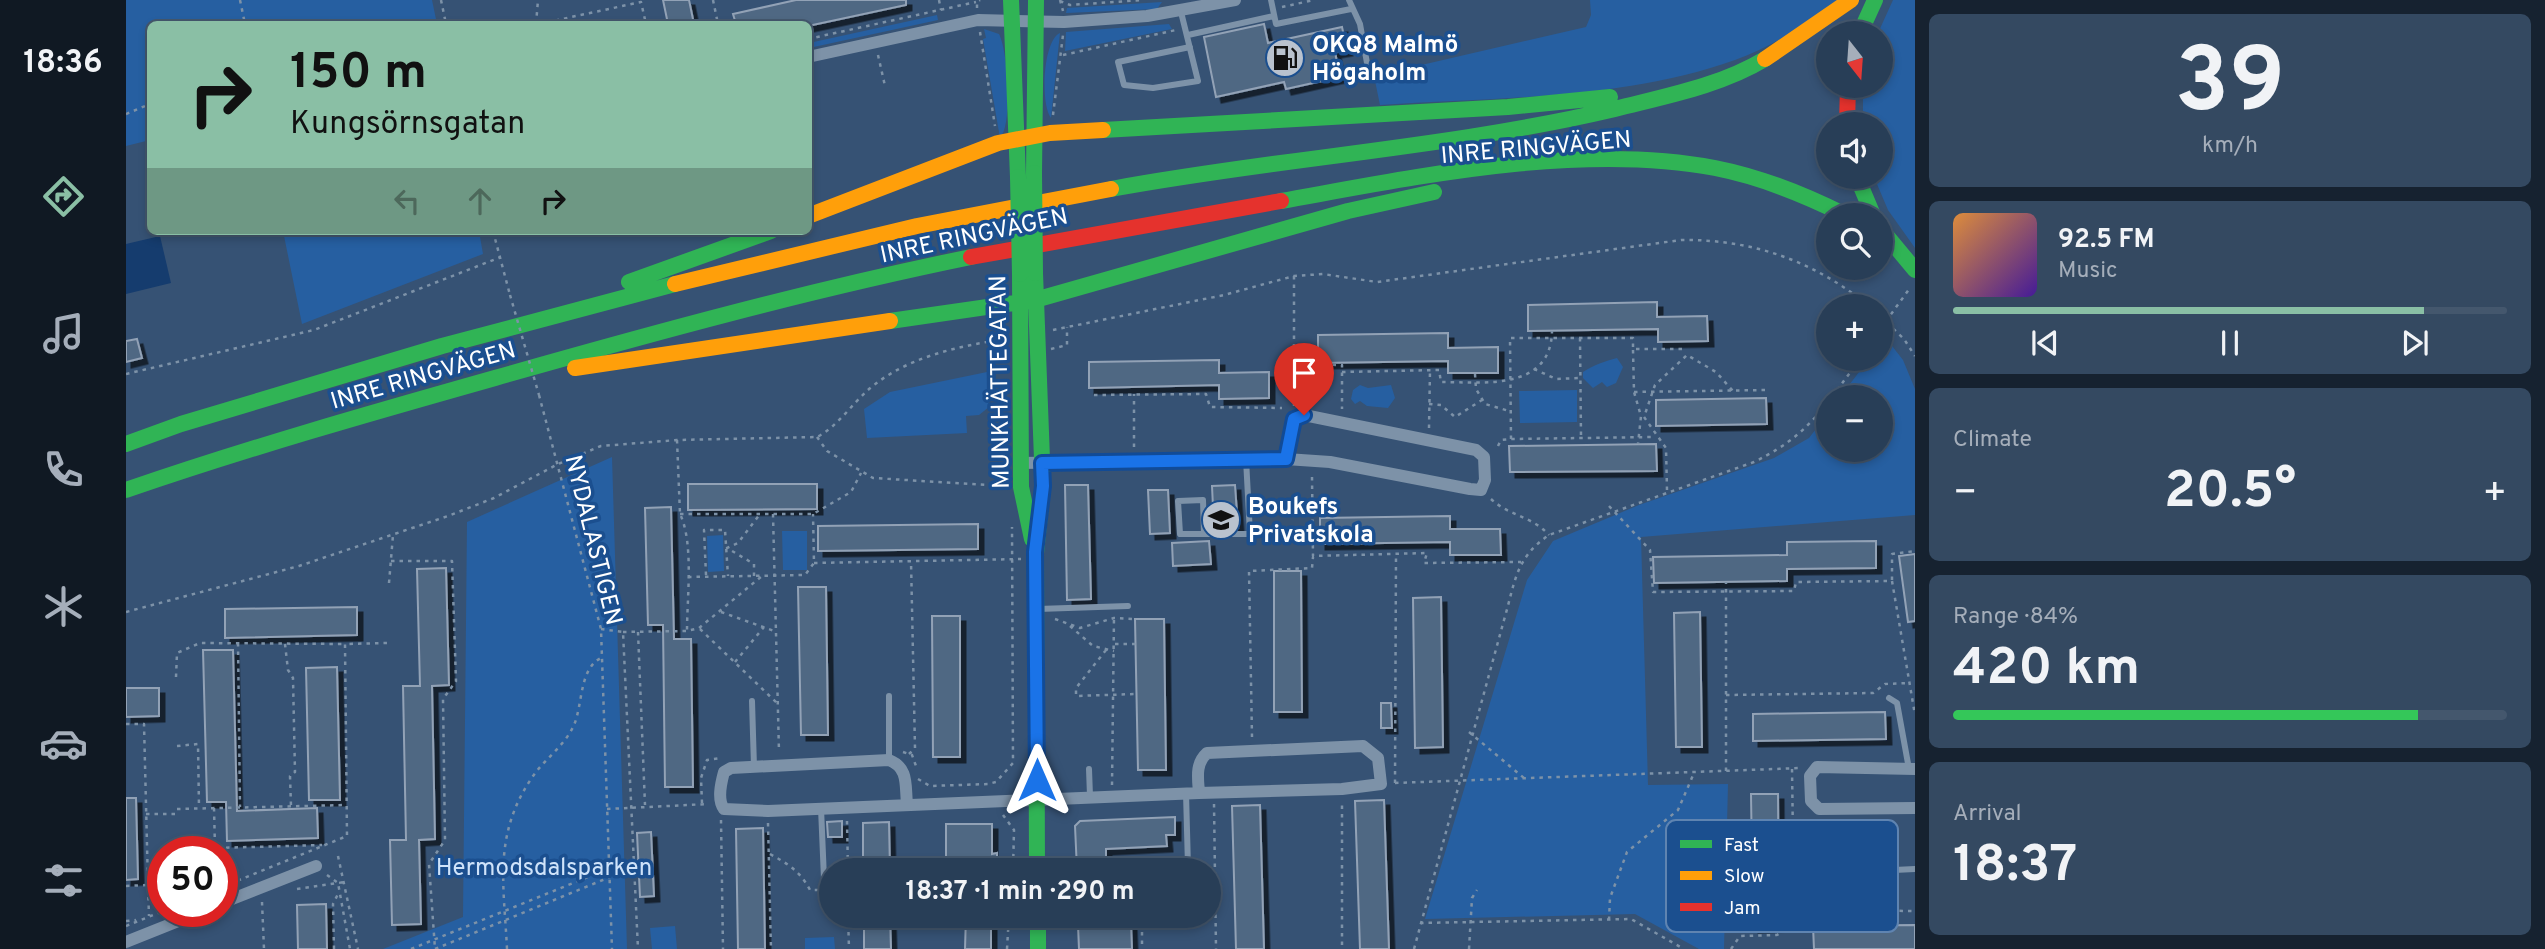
<!DOCTYPE html>
<html lang="en">
<head>
<meta charset="utf-8">
<style>
  :root { --surface:#283e57; --page:#344961; --text:#f1f3f6; --muted:#a5aeba; --line:#44576d; --accent:#8abfa5 }
  body { margin:0; font-family:Overpass,sans-serif; background:var(--page); color:var(--text); height:100vh; display:flex; flex-direction:column; font-size:26px; white-space:nowrap }
  * { box-sizing:border-box; margin:0 }
  p { font-size:23px; color:var(--muted) }
  .icon { flex:none; width:38px; height:38px; fill:none; stroke:currentColor; stroke-width:2; stroke-linecap:round; stroke-linejoin:round }
  .map { position:relative; flex:1; overflow:hidden }
  .side { display:flex; flex-direction:column; gap:14px; padding:14px; background:#162230; width:630px }
  .side>* { flex:none }
  .banner { position:absolute; left:21px; top:21px; width:665px; height:214px; border-radius:10px; box-shadow:0 4px 10px #0003,0 0 0 2px var(--line); background:#8abfa5; color:#111; overflow:hidden }
  .needle { width:46px; rotate:163deg }
  .controls { position:absolute; left:1690px; top:21px; display:grid; gap:14px }
  .controls a { display:grid; place-items:center; width:77px; height:77px; border-radius:50%; background:var(--surface); box-shadow:0 4px 10px #0003,0 0 0 2px var(--line); font-size:35px }
  .speed { position:absolute; left:21px; top:836px; display:flex; gap:14px; font-size:35px; font-weight:700; text-align:center }
  .speed>* { display:grid; place-content:center; width:91px; height:91px; border-radius:50%; background:var(--surface); box-shadow:0 4px 10px #0003,0 0 0 2px var(--line); line-height:1 }
  .speed .limit { border:10px solid #d22; background:#fff; color:#111 }
  .pin { position:absolute; display:grid; place-items:center; width:60px; height:60px; color:#fff; margin:-72px -30px; border-radius:50% 50% 50% 0; rotate:-45deg; box-shadow:0 0 7px #0007 }
  .pin .icon { rotate:45deg }
  .me { position:absolute; width:77px; margin:-38px; rotate:0deg; stroke-linejoin:round; filter:drop-shadow(0 0 5px #0008) }
  .turn { display:flex; align-items:center; gap:24px; height:147px; padding:0 28px; font-size:32px }
  .turn .icon { width:91px; height:91px; stroke-width:2.5 }
  .turn b { display:block; font-size:49px; line-height:60px }
  .lanes { display:flex; align-items:center; height:66px; padding:0 28px; background:#0003; justify-content:center; gap:35px; direction:ltr }
  .lanes .off { opacity:.35 }
  .big { font-size:52px; font-weight:700; line-height:1.1 }
  .side .widget { flex:1; display:flex; flex-direction:column; justify-content:center; gap:10px; min-width:0; padding:0 24px; border-radius:10px; background:var(--page) }
  .side .dial { align-items:center; gap:0 }
  .dial b { font-size:91px; line-height:1 }
  .song { display:flex; align-items:center; gap:21px }
  .cover { width:84px; height:84px; border-radius:10px; background:linear-gradient(135deg,hsl(30 70% 55%),hsl(260 70% 35%)) }
  .played { height:7px; border-radius:4px; background:linear-gradient(90deg,var(--accent) 85%,var(--line) 85%) }
  .keys { display:flex; justify-content:space-around; direction:ltr }
  .heat { display:flex; justify-content:space-between; align-items:center; font-size:38px; direction:ltr }
  .charge { height:10px; border-radius:5px; background:linear-gradient(90deg,#34c759 84%,var(--line) 0) }
  .trip { position:absolute; left:693px; top:858px; width:402px; height:70px; border-radius:35px; background:var(--surface); box-shadow:0 4px 10px #0003,0 0 0 2px var(--line); font-weight:700; line-height:70px; text-align:center }
  main { display:flex; flex:1; min-height:0 }
  .menu { display:flex; flex-direction:column; width:126px; justify-content:space-around; align-items:center; background:#101923; color:var(--muted) }
  .menu .icon { width:49px; height:49px }
  .menu .active { color:var(--accent) }
  .menu b { font-size:32px; color:var(--text) }
  .map>svg:first-child { display:block }
</style>
</head>
<body>
<main>
<nav class="menu">
<b>18:36</b>
<svg class="icon active" aria-label="directions" viewBox="0 0 24 24"><path d="M12 3l9 9-9 9-9-9zM9 14v-3h6M13 9l2 2-2 2"/></svg>
<svg class="icon" aria-label="music" viewBox="0 0 24 24"><path d="M9 18V5l10-2v13"/><circle cx="6" cy="18" r="3"/><circle cx="16" cy="16" r="3"/></svg>
<svg class="icon" aria-label="phone" viewBox="0 0 24 24"><path d="M5 4h4l2 5-3 2q2 4 5 5l2-3 5 2v4C11 20 4 13 5 4z"/></svg>
<svg class="icon" aria-label="climate" viewBox="0 0 24 24"><path d="M12 3v18M4 7l16 10M4 17L20 7"/></svg>
<svg class="icon" aria-label="car" viewBox="0 0 24 24"><path d="M5 17H2v-5l4-1 3-4h7l3 4 3 1v5h-3M9 17h6M6 11h13"/><circle cx="7" cy="17" r="2"/><circle cx="17" cy="17" r="2"/></svg>
<svg class="icon" aria-label="filters" viewBox="0 0 24 24"><path d="M4 7h16M4 17h16"/><circle cx="9" cy="7" r="2"/><circle cx="15" cy="17" r="2"/></svg>
</nav>
<div class="map">
<svg width="1789" height="949" viewBox="0 0 1789 949">
  <defs>
    <filter id="shadow"><feDropShadow dx="5.5" dy="5.5" stdDeviation="0" flood-color="#0009"/></filter>
  </defs>
  <rect width="100%" height="100%" fill="#365274"/>
  <!-- green -->
  <path fill="#265fa1" d="M0 0H306L311 24H24V140L0 146Z
    M1464 0H1716C1682 23 1648 46 1609 60 1497 100 1372 97 1254 105L1248 76 1460 27 1465 15Z
    M1767 0H1789V248L1762 210 1748 177H1755V124H1737V86H1755V33H1752Z
    M1036 2 1031 9 940 13 941 8Z
    M811 15 812 20 683 48V43Z
    M1043 24 1046 29 939 51 940 32Z
    M858 29 873 34C882 51 887 124 874 138L857 39 860 38Z
    M934 33 925 118C914 104 917 40 934 33Z
    M157 231H353L357 254 176 324Z
    M1759 337 1777 360 1789 389V515L1515 537 1522 785 1602 784 1598 949H1573L1509 914 1299 919 1401 580 1427 541 1513 505 1648 458 1683 438 1703 412V450H1755V397H1714L1743 359H1755V342Z
    M1491 358 1497 367 1490 383 1481 387 1476 382 1467 388 1457 378V372C1468 365 1479 361 1491 358Z
    M861 372 863 407 853 415 840 416 841 433 741 438 738 409 764 392Z
    M1234 385 1242 388 1265 385 1269 398 1262 408 1241 406 1234 401 1229 404 1225 399 1227 390Z
    M1451 390V422L1394 423 1393 391Z
    M486 457 501 949H257L337 917 341 522Z
    M656 531H681V570H657Z
    M597 535 598 571 582 572 581 536Z
    M549 926 551 949H526L524 928Z
    M708 937 709 949H679V938Z"/>
  <!-- water -->
  <path fill="#153c6e" d="M34 236 45 283 0 294V244Z"/>
  <!-- building -->
  <path fill="#506783" stroke="#92a2b6" stroke-width="2" filter="url(#shadow)" d="M537 0H563L568 24H542Z
    M670 0H780V5L682 26 610 24 607 14Z
    M1138 24 1142 43 1216 27 1221 50 1209 52 1214 77 1160 89 1158 82 1090 97 1078 37Z
    M1531 302V317L1581 316 1582 341 1532 342V329L1402 331V305Z
    M1322 333V348L1372 347V373H1322V361L1192 363V335Z
    M11 339 16 358 0 362V341Z
    M1093 360V373L1143 372V398L1093 399V385L963 388V362Z
    M1640 398 1641 424 1530 426V400Z
    M1530 444 1531 471 1384 472 1383 446Z
    M562 484H691V509L562 510Z
    M939 485H962L965 599 941 600Z
    M1109 485 1112 528H1088L1086 486Z
    M1022 490H1042L1044 533 1024 534Z
    M545 507 548 639H565L567 787H539L537 625H522L519 508Z
    M1324 516V529H1374L1375 555H1324V542L1194 544V518Z
    M852 524V549L692 551V526Z
    M1083 541 1085 564 1047 566 1046 543Z
    M1750 541V568L1661 569V581L1528 583 1527 557 1661 555V542Z
    M1789 554V621L1782 622 1773 556Z
    M320 568 323 685 306 686 309 839 293 840 295 924 266 925 264 840H280L277 686H294L291 569Z
    M1148 571H1175L1176 712H1148Z
    M672 587H700L702 735H675Z
    M1315 597 1317 747 1289 748 1287 598Z
    M231 607V635L99 638V609Z
    M1574 612 1576 747H1550L1548 613Z
    M806 616H834V757H807Z
    M1009 619H1038L1040 770H1012Z
    M77 650H107L111 811 191 808 192 838 101 841 100 802H81Z
    M211 667 214 800H183L180 668Z
    M0 688H33V716L0 717Z
    M1255 703H1265L1266 728H1255Z
    M1759 712 1760 739 1627 741V714Z
    M1625 794H1652L1653 926 1627 927Z
    M0 798H10L12 879 0 880Z
    M1258 800 1263 949H1234L1229 801Z
    M1134 805 1138 949H1110L1106 806Z
    M1049 817V835H1040L1041 846 980 849V870H951L949 826 954 821Z
    M716 821V837H702L701 822Z
    M763 822 764 870H737V823Z
    M820 824H866V854L871 853V870H845V864H820Z
    M637 828 639 949H612L610 829Z
    M525 832 528 896 514 897 511 833Z
    M200 904 201 949H172L171 905Z
    M738 915H764L765 949H738Z
    M840 915H865V949H839Z
    M956 915H982V924L1005 923 1006 949H953L952 925H956Z
    M1789 925V949H1688L1687 926Z"/>
  <g fill="none" stroke-linecap="round" stroke-linejoin="round">
    <!-- path -->
    <path stroke="#7d92a8" stroke-width="2.5" stroke-dasharray="3.5 5" stroke-linecap="butt" d="M114 0 119 24
      M315 0 320 24
      M587 0 592 24
      M813 0 815 10
      M934 0 937 11
      M934 1 944 5 1017 0
      M1156 7 1188 0
      M851 8V2L854 0
      M410 24 412 0
      M413 24 515 2 520 24
      M854 32 869 126
      M682 39 850 2
      M752 55 759 86
      M937 55 1050 30
      M0 114 24 104
      M927 115 937 35
      M367 231 384 295
      M1168 276V406
      M1755 317 1778 339 1789 356
      M1755 328 1784 288
      M927 330 1098 295 1168 276 1197 274 1251 282 1555 240C1626 239 1688 261 1743 306
      M1454 338 1455 436
      M863 341 867 361H879
      M925 349 941 345V327
      M1507 350 1508 392 1515 416 1512 444
      M1164 364 1216 365V409
      M1408 369 1430 379 1454 378
      M1216 372 1313 370 1315 382C1355 382 1425 392 1426 331
      M0 374 188 330 375 257
      M1349 374 1350 389 1359 404 1383 411
      M1508 392 1643 390
      M413 395 475 629 486 949
      M968 395 1080 394 1084 407 1156 408
      M1706 397 1734 359
      M1303 404 1315 405 1329 417 1356 400
      M1303 428 1304 370
      M691 437 701 451 747 478 879 486
      M1385 439 1384 338H1507V349H1559
      M551 440 554 514C568 543 561 598 561 631
      M1372 446 1375 440 1385 439 1529 437
      M1008 447V394
      M1186 477 1187 556 1301 553 1298 563 1395 562
      M1541 490 1540 448 1518 417 1529 385 1561 355 1590 372 1607 391
      M1365 499C1383 516 1406 516 1423 535
      M1483 506 1524 550 1527 592 1668 591 1670 582 1766 581 1789 715
      M554 514H687L725 492 735 473
      M647 514 653 752
      M265 561H326L330 681 317 699 319 840 303 864 309 949
      M688 563 895 559
      M580 575 578 530H599L602 576
      M628 576V564L601 548 612 543 634 514
      M562 577 679 575 688 563 687 514
      M1766 580V554L1789 551
      M263 583 267 535
      M0 612 173 566 322 516 368 498 432 464 475 446 551 440 691 437C711 427 726 404 742 390 780 357 830 347 878 339
      M595 612 651 632
      M929 619 954 628 988 618 1006 619
      M944 626 967 646 988 651
      M475 629 497 632 512 949
      M574 629 652 704
      M497 632 561 631 573 628 636 576
      M512 632 519 805
      M112 643 114 807
      M159 644 162 670 167 678 169 772 164 776 165 806
      M989 644H1010
      M980 650 950 688V696L1010 694
      M609 662 638 627
      M50 677 51 653 74 643 218 644
      M1600 695 1747 693 1759 684 1783 683
      M0 724H18L22 885 37 884
      M1343 732 1398 778
      M1126 737 1123 571 1186 568 1187 557
      M51 746 72 744 73 808
      M777 752 786 755 790 766
      M783 754 789 748 785 561
      M1666 769 1668 910 1789 911
      M1600 771V582
      M792 779 804 786 862 784 870 782 887 763 886 527
      M1269 783 1675 768
      M1269 783 1270 554
      M986 785 988 616
      M576 803 575 778 581 760 595 758
      M1088 804 1090 949
      M88 808 89 848 196 845
      M51 809 221 805
      M481 809 582 804
      M20 814H51
      M877 815 888 830 887 870
      M595 820 597 949
      M721 821 722 870
      M642 823 645 949
      M644 854C662 864 674 871 684 890H695
      M212 856 232 949
      M201 875 212 883 224 949
      M0 886 22 885 23 916
      M96 887 221 836 219 644 261 643
      M171 889 219 882
      M136 902 138 949
      M722 915 723 949
      M1016 915V949
      M1483 920 1484 898 1501 852 1552 810 1568 773
      M0 921 10 920
      M1294 923 1505 919 1558 949
      M0 926 37 911
      M1216 945V803
      M208 949 207 904 212 894
      M285 949 484 868
      M309 949 484 877
      M381 949C378 885 367 836 405 779 418 759 438 747 448 725 457 704 453 669 475 658
      M881 949 883 915
      M1288 949 1378 620C1389 583 1389 558 1423 535L1628 462C1662 445 1679 431 1703 401
      M1343 949 1346 898 1351 890
      M1605 949 1614 936 1651 935 1674 923 1673 910"/>
    <!-- lane -->
    <path stroke="#7d92a8" stroke-width="6" d="M1145 0 1150 24 1225 9
      M1223 0 1234 24 1241 63
      M1055 12 1072 81 1027 88 998 85 992 62 1064 47
      M1062 35 1148 16
      M1078 534 1077 500 1052 501 1054 534H1124L1120 459
      M912 609 1002 606
      M763 696V760
      M1763 698 1771 703 1783 769
      M626 701 628 767
      M963 769 964 796
      M695 808 698 879
      M998 867H1062L1060 793
      M1768 870 1789 869"/>
    <!-- street -->
    <path stroke="#7d92a8" stroke-width="12" d="M682 57 852 20 938 22 1021 16 1109 0
      M894 463 1160 459 1204 462 1344 489 1355 490 1359 480 1358 457 1350 450 1178 415 1168 419 1160 459
      M1789 769 1691 767 1684 776 1685 801 1693 809 1789 808
      M781 804C779 785 783 768 763 760L605 768 598 772C595 783 591 800 598 809L642 811 1073 793C1072 778 1069 764 1081 753L1237 746 1252 758 1255 784 1216 789 1073 793
      M96 903 190 866
      M0 942 75 912"/>
    <!-- fast -->
    <path stroke="#30b455" stroke-width="16" d="M885 0 892 177
      M1734 33 1749 0
      M977 130 1382 107 1484 97
      M908 173 910 0
      M1731 177 1747 215
      M985 189C1152 158 1323 148 1489 109 1540 96 1594 86 1639 59
      M1155 201C1290 177 1454 142 1589 168 1635 177 1677 194 1719 215
      M1755 229 1789 270
      M909 273 917 486 910 553 911 870
      M894 274 895 487 906 539
      M503 282 645 231
      M764 321 909 300 1222 211 1308 192
      M0 444 55 424 316 346 549 284
      M0 490C122 448 245 413 369 378 527 333 684 290 845 257
      M912 915V949"/>
    <!-- slow -->
    <path stroke="#ff9f0a" stroke-width="16" d="M1639 59 1725 0
      M682 216 872 143 924 133 977 130
      M549 284 791 226 985 189
      M449 368 764 321"/>
    <!-- jam -->
    <path stroke="#e5322d" stroke-width="16" d="M1721 124 1722 86
      M845 257 1155 201"/>
    <!-- path-bridge -->
    <path stroke="#7d92a8" stroke-width="2.5" stroke-dasharray="3.5 5" stroke-linecap="butt" d="M384 295 413 395"/>
    <!-- fast-bridge -->
    <path stroke="#30b455" stroke-width="16" d="M908 173 909 273
      M892 177 894 274"/>
  </g>
  <g fill="none" stroke-linecap="round" stroke-linejoin="round">
    <defs>
      <path id="route" d="M911 780 909 552 917 486 916 463 1160 459 1168 419 1178 415"/>
    </defs>
    <!-- route casing -->
    <use href="#route" stroke="#114b97" stroke-width="18"/>
    <!-- route -->
    <use href="#route" stroke="#1a73e8" stroke-width="12"/>
  </g>
  <!-- icons -->
  <defs>
    <symbol id="fuel-disc" viewBox="-11 -11 22 22"><circle r="9.5" fill="#b9c2ce" stroke="#1b4f8f"/><path d="M-5.5-6h7V0h2V4h1.3V-2.5L3-4.5l.8-.8L6-3V5H2.5V1h-1V6h-7ZM-4.2-4.7v3.2H.2V-4.7Z" fill="#111"/></symbol>
    <symbol id="school-disc" viewBox="-11 -11 22 22"><circle r="9.5" fill="#b9c2ce" stroke="#1b4f8f"/><path d="M0-5L7-2L0 1L-7-2ZM-4 1L0 2.5L4 1V4Q0 6-4 4Z" fill="#111"/></symbol>
  </defs>
  <g fill-rule="evenodd">
    <use href="#fuel-disc" x="1137" y="36" width="44" height="44"/>
    <use href="#school-disc" x="1073" y="498" width="44" height="44"/>
  </g>
  <g text-anchor="middle" stroke-width="7" stroke-linejoin="round" paint-order="stroke">
    <!-- poi labels -->
    <g font-size="24" font-weight="bold" fill="#fff" stroke="#1b4f8f" text-anchor="start">
      <text x="1186" y="52">OKQ8 Malmö<tspan x="1186" dy="28">Högaholm</tspan></text>
      <text x="1122" y="514">Boukefs<tspan x="1122" dy="28">Privatskola</tspan></text>
    </g>
    <!-- street labels -->
    <g font-size="24" fill="#fff" stroke="#1b4f8f">
      <text transform="translate(1410 147) rotate(-5)" y="8">INRE RINGVÄGEN</text>
      <text transform="translate(848 235) rotate(-12)" y="8">INRE RINGVÄGEN</text>
      <text transform="translate(297 375) rotate(-16)" y="8">INRE RINGVÄGEN</text>
      <text transform="translate(873 382) rotate(-91)" y="8">MUNKHÄTTEGATAN</text>
      <text transform="translate(468 540) rotate(76)" y="8">NYDALASTIGEN</text>
    </g>
    <!-- park labels -->
    <g font-size="24" fill="#cfe3fa" stroke="#1b4f8f">
      <text x="418" y="875">Hermodsdalsparken</text>
    </g>
  </g>
  <!-- legend -->
  <rect x="1540" y="820" width="232" height="112" rx="10" fill="#1b4f8f" stroke="#5f84b1" stroke-width="2"/>
  <rect x="1554" y="840" width="32" height="8" fill="#30b455"/>
  <rect x="1554" y="871" width="32" height="9" fill="#ff9f0a"/>
  <rect x="1554" y="903" width="32" height="8" fill="#e5322d"/>
  <g font-size="19" fill="#fff">
    <text x="1598" y="851">Fast</text>
    <text x="1598" y="882">Slow</text>
    <text x="1598" y="914">Jam</text>
  </g>
</svg>
<div class="controls">
<a><svg class="needle" viewBox="-14 -14 28 28"><path d="M0-13l5 13h-10z" fill="#e53935"/><path d="M0 13l5-13h-10z" fill="#a5aeba"/></svg></a>
<a><svg class="icon" aria-label="sound" viewBox="0 0 24 24"><path d="M4 9h4l5-4v14l-5-4H4zM17 9q2 3 0 6"/></svg></a>
<a><svg class="icon" aria-label="search" viewBox="0 0 24 24"><circle cx="10" cy="10" r="6"/><path d="M15 15l6 6"/></svg></a>
<a>+</a>
<a>−</a>
</div>
<div class="speed"><div class="limit">50</div></div>
<div class="pin" style="left:1178px;top:415px;background:#d93025"><svg class="icon" aria-label="arrive" viewBox="0 0 24 24"><path d="M6 21V4h12l-3 4 3 4H6"/></svg></div>
<svg class="me" style="left:911px;top:780px" viewBox="-20 -20 40 40"><path d="M0-17L14 15 0 8-14 15z" fill="#1a73e8" stroke="#fff" stroke-width="4"/></svg>
<div class="trip">18:37 · 1 min · 290 m</div>
<div class="banner">
<div class="turn"><svg class="icon" aria-label="right" viewBox="0 0 24 24"><path d="M7 20v-9h11M14 6l5 5-5 5"/></svg><div><b>150 m</b>Kungsörnsgatan</div></div>
<div class="lanes"><svg class="icon off" aria-label="left" viewBox="0 0 24 24"><path d="M17 20v-9H6M10 6l-5 5 5 5"/></svg><svg class="icon off" aria-label="ahead" viewBox="0 0 24 24"><path d="M12 20V5M6 11l6-6 6 6"/></svg><svg class="icon" aria-label="right" viewBox="0 0 24 24"><path d="M7 20v-9h11M14 6l5 5-5 5"/></svg></div>
</div>
</div>
<section class="side">
<div class="widget dial"><b>39</b><p>km/h</p></div>
<div class="widget">
<div class="song"><i class="cover"></i><div><b>92.5 FM</b><p>Music</p></div></div>
<div class="played"></div>
<div class="keys"><svg class="icon" aria-label="previous" viewBox="0 0 24 24"><path d="M18 5L8 12l10 7zM5 5v14"/></svg><svg class="icon" aria-label="pause" viewBox="0 0 24 24"><path d="M8 5v14M16 5v14"/></svg><svg class="icon" aria-label="next" viewBox="0 0 24 24"><path d="M6 5l10 7-10 7zM19 5v14"/></svg></div>
</div>
<div class="widget"><p>Climate</p>
<div class="heat"><a>−</a><b class="big">20.5°</b><a>+</a></div>
</div>
<div class="widget"><p>Range · 84%</p><b class="big">420 km</b><div class="charge"></div></div>
<div class="widget"><p>Arrival</p><b class="big">18:37</b></div>
</section>
</main>
</body>
</html>
